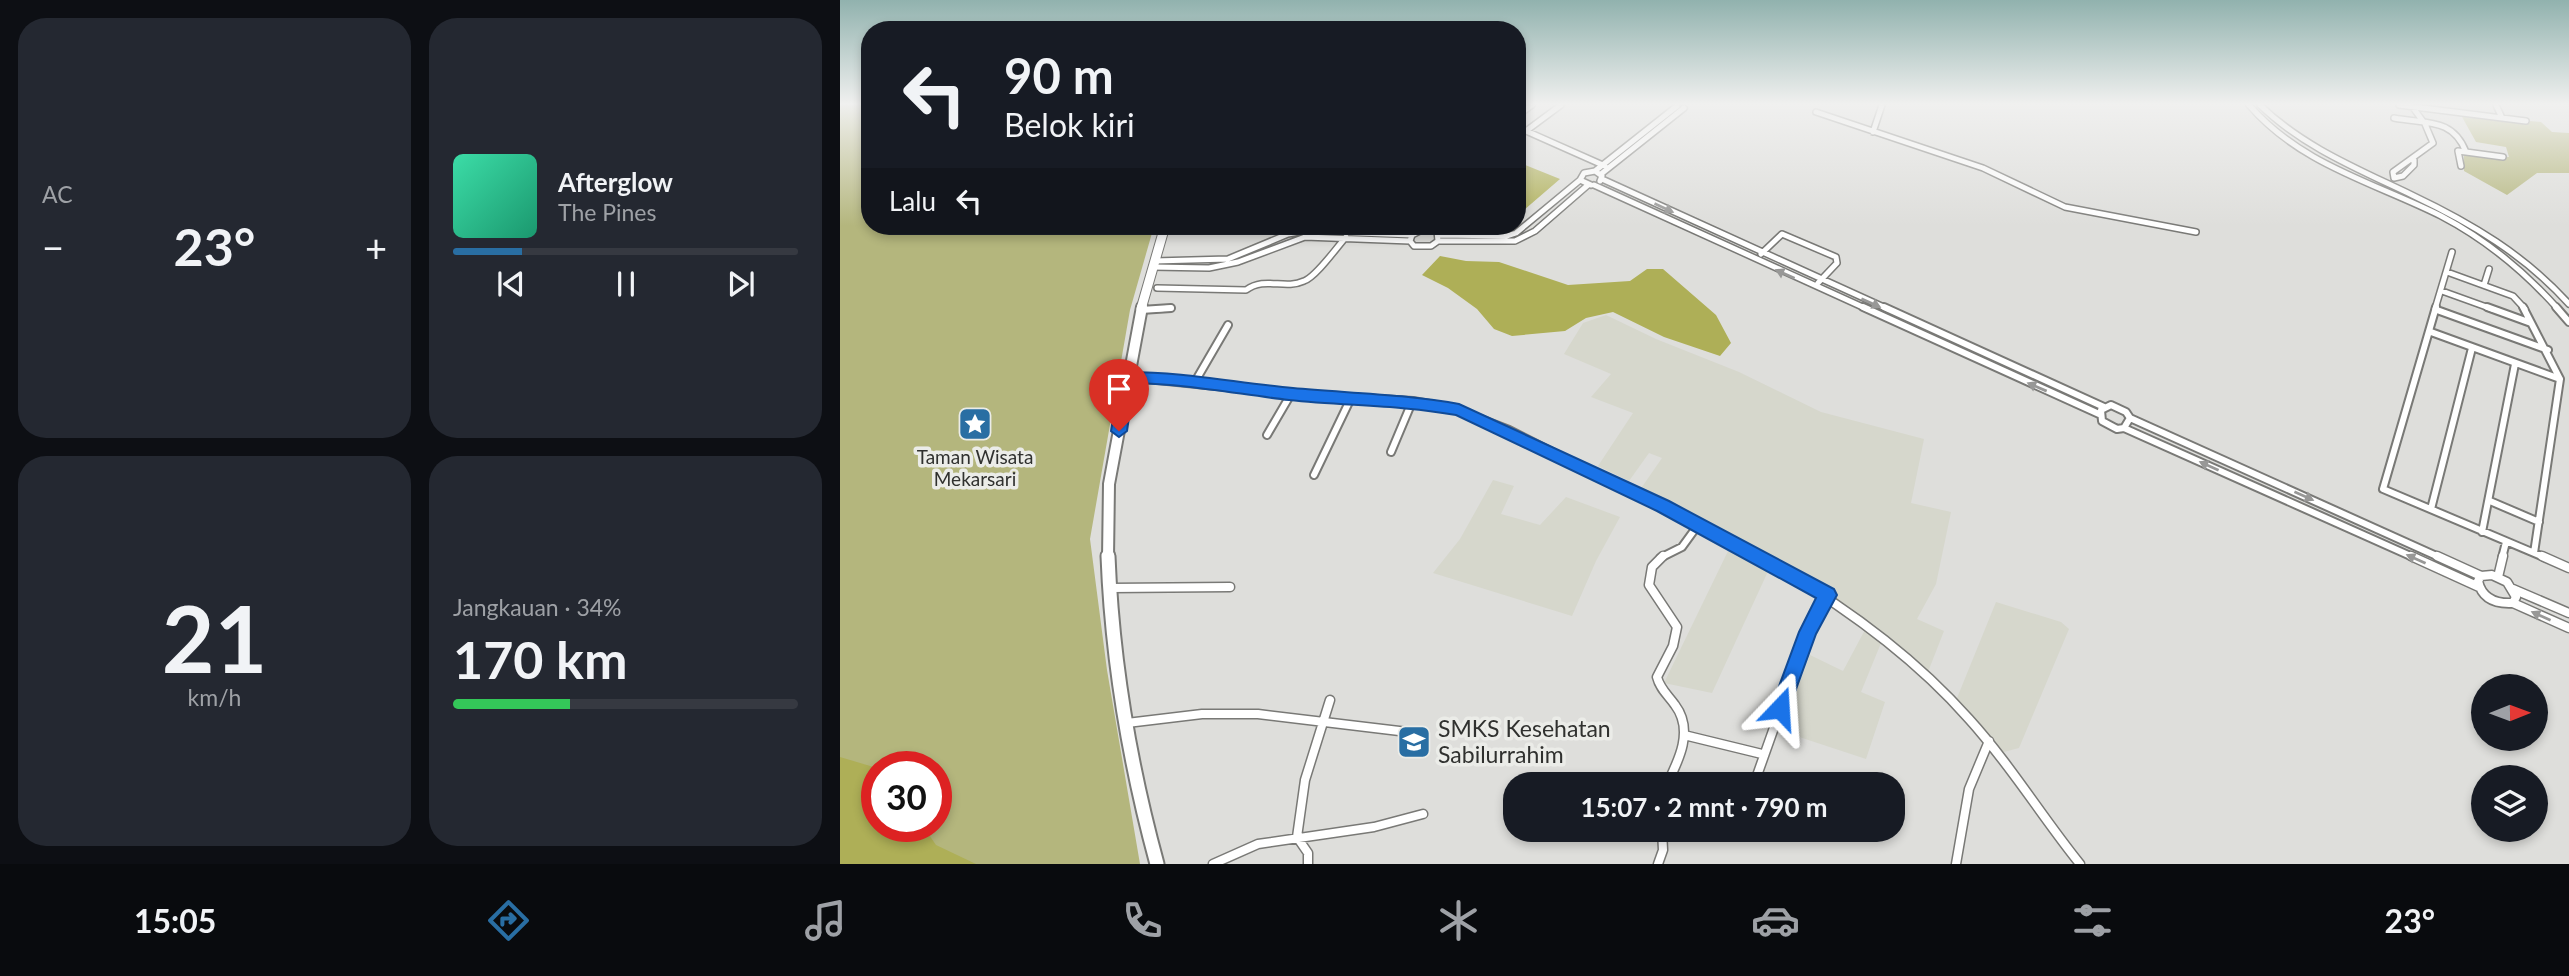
<!DOCTYPE html>
<html lang="id">
<head>
<meta charset="utf-8">
<style>
  :root { --surface:#171b24; --page:#242831; --text:#f1f3f6; --muted:#9ea1a6; --line:#363941; --accent:#296ea3 }
  body { margin:0; font-family:Lato,sans-serif; background:var(--page); color:var(--text); height:100vh; display:flex; flex-direction:column; font-size:26px; white-space:nowrap }
  * { box-sizing:border-box; margin:0 }
  p { font-size:23px; color:var(--muted) }
  .icon { flex:none; width:38px; height:38px; fill:none; stroke:currentColor; stroke-width:2; stroke-linecap:round; stroke-linejoin:round }
  .map { position:relative; flex:1; overflow:hidden }
  .details { display:flex; flex-direction:column; gap:18px; padding:18px; background:#0d0f14; width:840px }
  .details>* { flex:none }
  .top-card { position:absolute; left:21px; top:21px; width:665px; height:214px; border-radius:28px; box-shadow:0 4px 10px #0003; background:#171b24; color:var(--text); overflow:hidden }
  .needle { width:46px; rotate:89deg }
  .fabs { position:absolute; left:1631px; top:674px; display:grid; gap:14px }
  .fabs a { display:grid; place-items:center; width:77px; height:77px; border-radius:50%; background:var(--surface); box-shadow:0 4px 10px #0003; font-size:35px }
  .speed { position:absolute; left:21px; top:751px; display:flex; gap:14px; font-size:35px; font-weight:700; text-align:center }
  .speed>* { display:grid; place-content:center; width:91px; height:91px; border-radius:50%; background:var(--surface); box-shadow:0 4px 10px #0003; line-height:1 }
  .speed .limit { border:10px solid #d22; background:#fff; color:#111 }
  .pin { position:absolute; display:grid; place-items:center; width:60px; height:60px; color:#fff; margin:-72px -30px; border-radius:50% 50% 50% 0; rotate:-45deg; box-shadow:0 0 7px #0007 }
  .pin .icon { rotate:45deg }
  .me { position:absolute; width:77px; margin:-38px; rotate:20deg; stroke-linejoin:round; filter:drop-shadow(0 0 5px #0008) }
  .turn { display:flex; align-items:center; gap:24px; height:147px; padding:0 28px; font-size:32px }
  .turn .icon { width:91px; height:91px; stroke-width:2.5 }
  .turn b { display:block; font-size:49px; line-height:60px }
  .then { display:flex; align-items:center; height:66px; padding:0 28px; background:#0003; gap:14px; font-size:26px }
  .big { font-size:52px; font-weight:700; line-height:1.1 }
  .details .tile { flex:1; display:flex; flex-direction:column; justify-content:center; gap:10px; min-width:0; padding:0 24px; border-radius:28px; background:var(--page) }
  .details .dial { align-items:center; gap:0 }
  .dial b { font-size:91px; line-height:1 }
  .song { display:flex; align-items:center; gap:21px }
  .cover { width:84px; height:84px; border-radius:10px; background:linear-gradient(135deg,hsl(160 70% 55%),hsl(160 70% 35%)) }
  .played { height:7px; border-radius:4px; background:linear-gradient(90deg,var(--accent) 20%,var(--line) 20%) }
  .keys { display:flex; justify-content:space-around; direction:ltr }
  .heat { display:flex; justify-content:space-between; align-items:center; font-size:38px; direction:ltr }
  .charge { height:10px; border-radius:5px; background:linear-gradient(90deg,#34c759 34%,var(--line) 0) }
  .details .tiles { flex:1; display:grid; gap:18px; grid-template-columns:repeat(2,1fr) }
  .trip { position:absolute; left:663px; top:772px; width:402px; height:70px; border-radius:28px; background:var(--surface); box-shadow:0 4px 10px #0003; font-weight:700; line-height:70px; text-align:center }
  .tab-bar { display:flex; height:112px; justify-content:space-around; align-items:center; background:#090b0e; color:var(--muted) }
  .tab-bar .icon { width:49px; height:49px }
  .tab-bar .active { color:var(--accent) }
  .tab-bar b { font-size:32px; color:var(--text) }
  main { display:flex; flex:1; min-height:0 }
  .map>svg:first-child { display:block }
</style>
</head>
<body>
<main>
<section class="details">
<div class="tiles">
<div class="tile"><p>AC</p>
<div class="heat"><a>−</a><b class="big">23°</b><a>+</a></div>
</div>
<div class="tile">
<div class="song"><i class="cover"></i><div><b>Afterglow</b><p>The Pines</p></div></div>
<div class="played"></div>
<div class="keys"><svg class="icon" aria-label="previous" viewBox="0 0 24 24"><path d="M18 5L8 12l10 7zM5 5v14"/></svg><svg class="icon" aria-label="pause" viewBox="0 0 24 24"><path d="M8 5v14M16 5v14"/></svg><svg class="icon" aria-label="next" viewBox="0 0 24 24"><path d="M6 5l10 7-10 7zM19 5v14"/></svg></div>
</div>
<div class="tile dial"><b>21</b><p>km/h</p></div>
<div class="tile"><p>Jangkauan · 34%</p><b class="big">170 km</b><div class="charge"></div></div>
</div>
</section>
<div class="map">
<svg width="1729" height="864" viewBox="0 0 1729 864">
  <rect width="100%" height="100%" fill="#dededb"/>
  <!-- built -->
  <path fill="#d6d7cc" d="M766 315 816 339 899 372 981 412 1084 439 1071 503 1111 512 1096 584 1077 619 1104 631 1086 677 1041 643 1021 692 1045 702 1026 759 941 731 970 655 1003 671 1027 626 930 567 872 693 824 683 889 549 795 497 822 458 809 453 789 481 758 466 793 413 751 397 771 374 724 354 743 323Z
    M653 480 674 486 661 514 700 525 726 497 780 517 756 561 732 616 593 573 620 539Z
    M1156 602 1221 622 1229 629 1179 748 1160 753 1115 703Z"/>
  <!-- green -->
  <path fill="#b4b67d" fill-rule="evenodd" d="M0 105H30V226H314L290 310 250 539 267 670 300 864H0ZM37 766H96V826H37Z
    M1621 115 1701 122 1712 132 1729 133V173H1697L1667 195 1624 171V154L1669 157 1666 147 1636 142Z"/>
  <!-- water -->
  <path fill="#aeaf57" d="M680 163 720 179 677 216V173Z
    M600 256 626 261 659 262 728 285 790 281 807 269H823L876 315 891 343 880 356 824 337 773 312 746 318 725 331 672 336 654 329 637 309 608 288 582 275Z
    M0 757 37 768V826H83L96 845 136 864H0Z"/>
  <g fill="none" stroke-linecap="round" stroke-linejoin="round">
    <defs>
      <path id="street-far2" d="M1409 105C1461 165 1533 182 1601 216 1645 239 1685 272 1718 309
        M1420 105C1463 147 1518 169 1572 195 1631 223 1685 255 1729 304
        M1559 105 1686 121
        M1571 105 1585 124 1593 143 1553 172 1554 178 1563 176 1574 165V160
        M1656 105 1662 118
        M976 112 1143 168 1225 207 1356 232
        M677 116 692 105
        M1554 118C1587 124 1613 118 1626 152L1663 157
        M677 127 765 166
        M686 131 721 105
        M1033 132 1042 105
        M1621 166 1618 151 1626 152
        M755 171 762 176 760 181
        M761 174 844 108
        M762 179 1048 309
        M751 185 740 180 744 173 755 171 837 106
        M754 185 1027 309
        M584 229 597 231 598 241 591 246H574L570 241 572 235Z
        M600 235 667 236 676 233 740 180
        M598 241H675L695 231 748 185
        M921 254 942 234 996 257 997 263 978 283
        M314 261 388 259 448 234 465 231 572 235
        M312 267 369 268 398 262 465 237 570 241
        M1607 272 1673 296 1685 309
        M1644 285 1649 269
        M317 288 406 290C425 276 444 290 464 281 476 277 497 247 506 237
        M1602 291 1652 309
        M318 309 331 308
        M1595 309 1612 252"/>
      <path id="street-far1" d="M1023 307 1259 414
        M1044 307 1264 407
        M1596 307 1543 489 1706 558
        M1647 307 1691 323
        M1683 307 1720 379 1694 553
        M1716 307 1729 322
        M301 310 331 308
        M1597 310 1708 350
        M1591 332 1720 379
        M288 377 455 394 573 401 612 408 669 430 921 558
        M356 380 388 325
        M1271 405 1286 412 1290 418 1284 428 1277 429 1262 421 1261 410Z
        M1290 418 1601 558
        M1284 428 1575 558
        M427 435 451 394
        M551 452 572 402
        M474 475 511 398
        M1650 501 1699 522
        M1591 509 1632 348
        M1642 532 1675 364
        M820 558 842 547 858 525
        M1662 558 1666 542"/>
      <path id="street" d="M823 556 812 567 809 585 837 627 833 646 817 677C820 689 828 695 835 705 854 730 839 760 827 784
        M918 556C996 600 1070 652 1129 719 1170 764 1202 817 1240 864
        M1571 556 1639 587
        M1597 556 1641 576
        M1702 556 1729 568
        M1652 575 1667 582 1676 597 1673 603C1656 604 1642 599 1638 581L1641 576Z
        M1658 577 1663 556
        M271 588 390 587
        M1673 589 1729 613
        M1673 603 1729 628
        M287 723 362 714H418L576 733
        M844 735 922 754
        M914 784 968 632 988 595
        M373 864 418 844 534 827 583 814
        M468 864V853L457 837 465 780 490 700
        M818 864 823 850 822 830
        M1116 864 1129 789 1149 741"/>
      <path id="primary-far2" d="M301 309 325 226"/>
      <path id="primary-far1" d="M268 558 269 484 302 307"/>
      <path id="primary" d="M268 556C272 659 290 765 317 864"/>
    </defs>
    <!-- street-far2 casing -->
    <use href="#street-far2" stroke="#797976" stroke-width="8"/>
    <!-- street-far1 casing -->
    <use href="#street-far1" stroke="#797976" stroke-width="10"/>
    <!-- street casing -->
    <use href="#street" stroke="#797976" stroke-width="11"/>
    <!-- primary-far2 casing -->
    <use href="#primary-far2" stroke="#797976" stroke-width="11"/>
    <!-- primary-far1 casing -->
    <use href="#primary-far1" stroke="#797976" stroke-width="14"/>
    <!-- primary casing -->
    <use href="#primary" stroke="#797976" stroke-width="17"/>
    <!-- street-far2 -->
    <use href="#street-far2" stroke="#fff" stroke-width="5"/>
    <!-- street-far1 -->
    <use href="#street-far1" stroke="#fff" stroke-width="6"/>
    <!-- street -->
    <use href="#street" stroke="#fff" stroke-width="8"/>
    <!-- primary-far2 -->
    <use href="#primary-far2" stroke="#fff" stroke-width="9"/>
    <!-- primary-far1 -->
    <use href="#primary-far1" stroke="#fff" stroke-width="10"/>
    <!-- primary -->
    <use href="#primary" stroke="#fff" stroke-width="13"/>
  </g>
  <!-- one-way arrows -->
  <defs><path id="oneway-solid" d="M-6-.8H1V-3.2L6.5 0L1 3.2V.8H-6Z" transform="scale(1.75)"/></defs>
  <g fill="#989897">
    <use href="#oneway-solid" transform="translate(824 208) rotate(25)"/>
    <use href="#oneway-solid" transform="translate(945 274) rotate(-156)"/>
    <use href="#oneway-solid" transform="translate(1031 303) rotate(24)"/>
    <use href="#oneway-solid" transform="translate(1197 387) rotate(-157)"/>
    <use href="#oneway-solid" transform="translate(1369 466) rotate(-156)"/>
    <use href="#oneway-solid" transform="translate(1464 496) rotate(24)"/>
    <use href="#oneway-solid" transform="translate(1576 559) rotate(-156)"/>
    <use href="#oneway-solid" transform="translate(1701 616) rotate(-156)"/>
  </g>
  <!-- sky -->
  <linearGradient id="sky" x2="0" y2="1"><stop stop-color="#91b2ae"/><stop offset="0.46" stop-color="#f0f0ef"/><stop offset="1" stop-color="#f0f0ef" stop-opacity="0"/></linearGradient>
  <rect width="1729" height="226" fill="url(#sky)"/>
  <!-- route -->
  <path fill="#1a73e8" stroke="#114b97" stroke-width="2" d="M288 372C344 372 397 383 453 388 508 393 564 394 619 404L829 501 994 589 997 595 976 634 947 714 940 717 934 714 931 708 959 632 976 598 817 511 616 415C561 405 505 406 449 400 397 394 347 384 294 383L287 431 279 437 271 431 280 377Z"/>
  <!-- icons -->
  <defs>
    <symbol id="sight-square" viewBox="-11 -11 22 22"><rect x="-9" y="-9" width="18" height="18" rx="4" fill="#296ea3" stroke="#ebece8"/><path d="M0-6L1.8-2.2L6-1.7L2.9 1.2L3.7 5.4L0 3.3L-3.7 5.4L-2.9 1.2L-6-1.7L-1.8-2.2Z" fill="#fff"/></symbol>
    <symbol id="school-square" viewBox="-11 -11 22 22"><rect x="-9" y="-9" width="18" height="18" rx="4" fill="#296ea3" stroke="#ebece8"/><path d="M0-5L7-2L0 1L-7-2ZM-4 1L0 2.5L4 1V4Q0 6-4 4Z" fill="#fff"/></symbol>
  </defs>
  <g fill-rule="evenodd">
    <use href="#sight-square" x="116" y="405" width="38" height="38"/>
    <use href="#school-square" x="555" y="723" width="38" height="38"/>
  </g>
  <g text-anchor="middle" stroke-width="7" stroke-linejoin="round" paint-order="stroke">
    <!-- poi labels -->
    <g font-size="19" fill="#30312f" stroke="#ebece8">
      <text x="135" y="464">Taman Wisata<tspan x="135" dy="22">Mekarsari</tspan></text>
    </g>
    <!-- near-poi labels -->
    <g font-size="23" fill="#30312f" stroke="#ebece8" text-anchor="start">
      <text x="598" y="737">SMKS Kesehatan<tspan x="598" dy="26">Sabilurrahim</tspan></text>
    </g>
  </g>
</svg>
<div class="fabs">
<a><svg class="needle" viewBox="-14 -14 28 28"><path d="M0-13l5 13h-10z" fill="#e53935"/><path d="M0 13l5-13h-10z" fill="#9ea1a6"/></svg></a>
<a><svg class="icon" aria-label="layers" viewBox="0 0 24 24"><path d="M12 4l9 5-9 5-9-5zM3 14l9 5 9-5"/></svg></a>
</div>
<div class="speed"><div class="limit">30</div></div>
<div class="pin" style="left:279px;top:431px;background:#d93025"><svg class="icon" aria-label="arrive" viewBox="0 0 24 24"><path d="M6 21V4h12l-3 4 3 4H6"/></svg></div>
<svg class="me" style="left:940px;top:708px" viewBox="-20 -20 40 40"><path d="M0-17L14 15 0 8-14 15z" fill="#1a73e8" stroke="#fff" stroke-width="4"/></svg>
<div class="trip">15:07 · 2 mnt · 790 m</div>
<div class="top-card">
<div class="turn"><svg class="icon" aria-label="left" viewBox="0 0 24 24"><path d="M17 20v-9H6M10 6l-5 5 5 5"/></svg><div><b>90 m</b>Belok kiri</div></div>
<div class="then">Lalu<svg class="icon" aria-label="left" viewBox="0 0 24 24"><path d="M17 20v-9H6M10 6l-5 5 5 5"/></svg></div>
</div>
</div>
</main>
<nav class="tab-bar">
<b>15:05</b>
<svg class="icon active" aria-label="directions" viewBox="0 0 24 24"><path d="M12 3l9 9-9 9-9-9zM9 14v-3h6M13 9l2 2-2 2"/></svg>
<svg class="icon" aria-label="music" viewBox="0 0 24 24"><path d="M9 18V5l10-2v13"/><circle cx="6" cy="18" r="3"/><circle cx="16" cy="16" r="3"/></svg>
<svg class="icon" aria-label="phone" viewBox="0 0 24 24"><path d="M5 4h4l2 5-3 2q2 4 5 5l2-3 5 2v4C11 20 4 13 5 4z"/></svg>
<svg class="icon" aria-label="climate" viewBox="0 0 24 24"><path d="M12 3v18M4 7l16 10M4 17L20 7"/></svg>
<svg class="icon" aria-label="car" viewBox="0 0 24 24"><path d="M5 17H2v-5l4-1 3-4h7l3 4 3 1v5h-3M9 17h6M6 11h13"/><circle cx="7" cy="17" r="2"/><circle cx="17" cy="17" r="2"/></svg>
<svg class="icon" aria-label="filters" viewBox="0 0 24 24"><path d="M4 7h16M4 17h16"/><circle cx="9" cy="7" r="2"/><circle cx="15" cy="17" r="2"/></svg>
<b>23°</b>
</nav>
</body>
</html>
